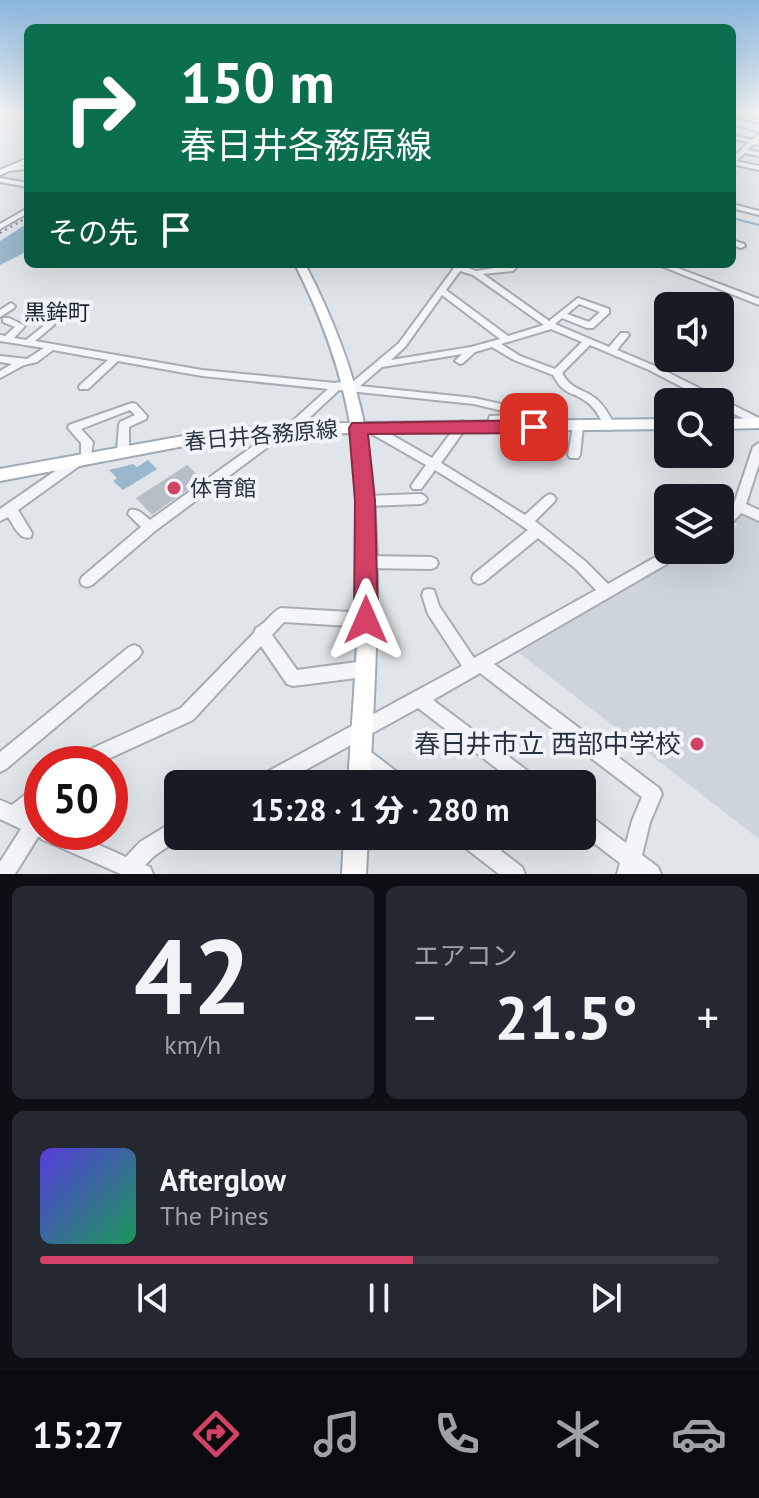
<!DOCTYPE html>
<html lang="ja">
<head>
<meta charset="utf-8">
<style>
  :root { --surface:#171b24; --page:#242831; --text:#f1f3f6; --muted:#9ea1a6; --line:#363941; --accent:#d34167 }
  body { margin:0; font-family:"PT Sans","Noto Sans JP",sans-serif; background:var(--page); color:var(--text); height:100vh; display:flex; flex-direction:column; font-size:30px; white-space:nowrap }
  * { box-sizing:border-box; margin:0 }
  p { font-size:26px; color:var(--muted) }
  .icon { flex:none; width:44px; height:44px; fill:none; stroke:currentColor; stroke-width:2; stroke-linecap:round; stroke-linejoin:round }
  .map { position:relative; height:874px; overflow:hidden }
  .panel { display:flex; flex-direction:column; gap:12px; padding:12px; background:#0d0f14; flex:1 }
  .panel>* { flex:none }
  .top-card { position:absolute; left:24px; top:24px; width:712px; height:244px; border-radius:12px; box-shadow:0 8px 32px #0002; background:#0b6e4f; color:#fff; overflow:hidden }
  .controls { position:absolute; left:654px; top:292px; display:grid; gap:16px }
  .controls a { display:grid; place-items:center; width:80px; height:80px; border-radius:12px; background:var(--surface); box-shadow:0 8px 32px #0002; font-size:40px }
  .speed { position:absolute; left:24px; top:746px; display:flex; gap:16px; font-size:40px; font-weight:700; text-align:center }
  .speed>* { display:grid; place-content:center; width:104px; height:104px; border-radius:50%; background:var(--surface); box-shadow:0 8px 32px #0002; line-height:1 }
  .speed .limit { border:12px solid #d22; background:#fff; color:#111 }
  .pin { position:absolute; display:grid; place-items:center; width:68px; height:68px; color:#fff; margin:-34px; border-radius:16px; box-shadow:0 4px 12px #0006 }
  .me { position:absolute; width:88px; margin:-44px; rotate:0deg; stroke-linejoin:round; filter:drop-shadow(0 0 6px #0008) }
  .turn { display:flex; align-items:center; gap:28px; height:168px; padding:0 24px; font-size:36px }
  .turn .icon { width:104px; height:104px; stroke-width:2.5 }
  .turn b { display:block; font-size:56px; line-height:68px }
  .then { display:flex; align-items:center; height:76px; padding:0 24px; background:#0003; gap:16px; font-size:30px }
  .big { font-size:60px; font-weight:800; line-height:1.1 }
  .panel .tile { flex:1; display:flex; flex-direction:column; justify-content:center; gap:12px; min-width:0; padding:0 28px; border-radius:12px; background:var(--page) }
  .panel .dial { align-items:center; gap:0 }
  .dial b { font-size:104px; line-height:1 }
  .song { display:flex; align-items:center; gap:24px }
  .cover { width:96px; height:96px; border-radius:12px; background:linear-gradient(135deg,hsl(250 70% 55%),hsl(150 70% 35%)) }
  .played { height:8px; border-radius:4px; background:linear-gradient(90deg,var(--accent) 55%,var(--line) 55%) }
  .keys { display:flex; justify-content:space-around; direction:ltr }
  .heat { display:flex; justify-content:space-between; align-items:center; font-size:44px; direction:ltr }
  .panel .tiles { flex:1; display:grid; gap:12px; grid-template-columns:1fr 1fr }
  .tile:last-child { grid-column:span 2 }
  .trip { position:absolute; left:164px; top:770px; width:432px; height:80px; border-radius:12px; background:var(--surface); box-shadow:0 8px 32px #0002; font-weight:800; line-height:80px; text-align:center }
  .tab-bar { display:flex; height:128px; justify-content:space-around; align-items:center; background:#090b0e; color:var(--muted) }
  .tab-bar .icon { width:56px; height:56px }
  .tab-bar .selected { color:var(--accent) }
  .tab-bar b { font-size:36px; color:var(--text) }
  .map>svg:first-child { display:block }
</style>
</head>
<body>
<div class="map">
<svg width="759" height="874" viewBox="0 0 759 874">
  <rect width="100%" height="100%" fill="#e0e5e9"/>
  <!-- built -->
  <path fill="#ced4dc" d="M740 513 759 520V839L513 648 688 550H720V532L737 525 734 521Z"/>
  <!-- water -->
  <path fill="#9ab7cb" d="M28 223V251L0 265V241Z
    M148 460 157 469 123 490 113 481 117 478 109 470 133 464 137 467Z"/>
  <g fill="none" stroke-linecap="round" stroke-linejoin="round">
    <!-- stream -->
    <path stroke="#9ab7cb" stroke-width="2" d="M732 126 759 132
      M742 149 748 141
      M732 158 739 152
      M732 218 759 225"/>
  </g>
  <!-- building -->
  <path fill="#b7bec6" d="M187 465 202 479 152 515 136 498Z"/>
  <g fill="none" stroke-linecap="round" stroke-linejoin="round">
    <defs>
      <path id="minor" d="M756 112H759V113H756Z
        M732 115 759 120V122L732 117Z
        M759 134V139L757 141H759V145L754 144 747 150 759 152V156L745 153 736 161 759 166V170L732 164V159L749 142 732 139V135L752 140Z
        M28 165V169L8 171 5 169Z
        M0 178 28 183V187L0 182Z
        M732 204 759 211V215L732 208Z
        M28 208V213L0 229V224Z
        M732 240 744 244 745 246 741 248 732 245Z
        M457 264H465L463 266 476 271 519 264 513 271 483 274 549 321 578 298 609 309V313L593 328H587L562 318 555 324 609 347 621 333H627L629 335 617 350 655 366 759 418V426L720 407V402H711L649 370 590 345 562 373C571 390 582 388 595 398 604 405 610 416 615 426L610 430 606 429C601 419 596 409 587 402 571 390 565 397 553 375L514 360 492 347 475 352 463 363 460 364 455 361 462 354 382 367 360 386 474 398 564 418 567 426 562 430 558 429 556 424 542 420 537 423H494L490 422 489 419 490 416 520 415 474 404 339 390 294 432H288L155 531 92 585 87 587 82 585 80 581 82 577 141 527 128 514 130 510C138 508 144 515 150 520L281 426H287L328 389 202 376 118 361 88 389H80L79 387 80 385 108 360 53 350 37 362 24 365 0 378V371L12 364 0 362V356L27 359 44 348 0 341V335L5 336 15 327 3 322V318H9L25 326 14 338 26 340 51 320 54 321V325L35 341 202 370 335 383 339 382 349 385 399 343ZM460 271 473 275 544 325 508 336 446 290ZM442 295 500 339 471 347 391 360 405 347ZM579 304 600 312 589 322 567 314ZM551 329 582 342 555 369 520 356 501 344Z
        M656 264H667L759 299V305Z
        M11 303 15 306 14 308 0 317V310Z
        M132 403 136 404 147 416 146 419 129 427V450L127 453H119L117 450 119 425 120 422 135 415 130 410 81 429 93 442 90 460H83L82 464 18 510 32 533 31 537C19 541 14 525 8 517L0 521V509L74 458H81V443L68 428 69 425Z
        M463 421 468 425 441 463 525 515 546 496 550 494 554 496 556 499 554 502 535 521 585 561 608 584 668 550H686L684 554 494 664 659 788 662 794 650 822 642 855 658 867 661 874H617L620 863 582 834V813L589 815 626 843 632 821 642 797 480 673 433 700 537 778 540 784H517L418 708 280 784H253L256 778 462 666 428 614 422 595 424 590 429 589 434 590 439 606 474 658 596 590 576 569 538 538 484 582 479 584 474 582 472 578 474 574 528 530 490 504 435 470 421 489H413L411 486 413 483 426 465 365 430 364 427 365 424H373L432 458 459 422Z
        M578 422 583 426 580 455 578 458H570L568 455 573 426Z
        M759 443V464L746 504 759 510V521L741 513 725 531 720 532V518L734 504 753 447Z
        M421 494 425 496 427 499 425 502 421 504 365 506 361 504 359 501 361 498 365 496Z
        M366 556 431 557 436 559 438 563 436 567 431 569 366 568 361 566 359 562 361 558Z
        M281 608 366 613 371 615 373 620 371 625 366 627 284 622 272 635 297 670 364 661 369 664 372 669 369 674 364 677 293 686 287 684 261 646 193 720 97 764H68L71 758 181 708 254 633 256 628C266 624 271 612 281 608Z
        M134 645 139 647 142 652 139 657 6 769 0 772V752L129 647Z
        M361 746 367 749 405 778 408 784H385L355 761 352 755 355 749Z
        M42 783V804L30 814 42 820V832H70L126 857 140 842 178 819V836H183L154 856 145 865 150 867 153 874H121L41 839V837H38L15 874H0V862L21 829 0 819V800L12 805 36 786Z
        M457 836H481L486 840 488 836H507L501 851 522 867 525 874H499L459 843Z"/>
      <path id="major" d="M28 158V163L0 175V170Z
        M295 264H305C332 316 352 366 364 423L668 419V429L366 433C385 549 375 667 370 784H348C355 667 368 549 352 433L285 434 200 443 0 481V469L200 433 285 424 350 423C340 366 321 316 295 264Z
        M759 418V428L720 429V419Z
        M344 836H368L366 874H342Z"/>
    </defs>
    <!-- minor casing -->
    <use href="#minor" stroke="#a5acb3" stroke-width="4"/>
    <!-- major casing -->
    <use href="#major" stroke="#9faab6" stroke-width="4"/>
    <!-- minor -->
    <use href="#minor" fill="#f3f5f8" fill-rule="evenodd"/>
    <!-- major -->
    <use href="#major" fill="#fff" fill-rule="evenodd"/>
    <!-- rail -->
    <path stroke="#798694" stroke-width="2" stroke-dasharray="2 4" stroke-linecap="butt" d="M0 233 28 217"/>
  </g>
  <!-- sky -->
  <linearGradient id="sky" x2="0" y2="1"><stop stop-color="#89b5dc"/><stop offset="0.48" stop-color="#f1f3f5"/><stop offset="1" stop-color="#f1f3f5" stop-opacity="0"/></linearGradient>
  <rect width="759" height="234" fill="url(#sky)"/>
  <!-- route -->
  <path fill="#d34167" stroke="#892a43" stroke-width="2" d="M534 420 543 427 534 433 368 434 375 501 378 620 375 628 366 631 357 628 354 620 355 501 349 428 352 423Z"/>
  <!-- markers -->
  <g fill="#d34167" stroke="#f0f3f7" stroke-width="3">
    <circle cx="174" cy="488" r="8"/>
    <circle cx="697" cy="744" r="8"/>
  </g>
  <g text-anchor="middle" stroke-width="8" stroke-linejoin="round" paint-order="stroke">
    <!-- far-quarter labels -->
    <g font-size="22" fill="#1a2532" stroke="#f0f3f7">
      <text x="57" y="320">黒鉾町</text>
    </g>
    <!-- street labels -->
    <g font-size="22" fill="#283441" stroke="#f0f3f7">
      <text transform="translate(261 435) rotate(-5)" y="8">春日井各務原線</text>
    </g>
    <!-- poi labels -->
    <g font-size="22" fill="#283441" stroke="#f0f3f7" text-anchor="start">
      <text x="190" y="496">体育館</text>
    </g>
    <!-- near-poi labels -->
    <g font-size="26" fill="#283441" stroke="#f0f3f7" text-anchor="end">
      <text x="681" y="753">春日井市立 西部中学校</text>
    </g>
  </g>
</svg>
<div class="controls">
<a><svg class="icon" aria-label="sound" viewBox="0 0 24 24"><path d="M4 9h4l5-4v14l-5-4H4zM17 9q2 3 0 6"/></svg></a>
<a><svg class="icon" aria-label="search" viewBox="0 0 24 24"><circle cx="10" cy="10" r="6"/><path d="M15 15l6 6"/></svg></a>
<a><svg class="icon" aria-label="layers" viewBox="0 0 24 24"><path d="M12 4l9 5-9 5-9-5zM3 14l9 5 9-5"/></svg></a>
</div>
<div class="speed"><div class="limit">50</div></div>
<div class="pin" style="left:534px;top:427px;background:#d93025"><svg class="icon" aria-label="arrive" viewBox="0 0 24 24"><path d="M6 21V4h12l-3 4 3 4H6"/></svg></div>
<svg class="me" style="left:366px;top:620px" viewBox="-20 -20 40 40"><path d="M0-17L14 15 0 8-14 15z" fill="#d34167" stroke="#fff" stroke-width="4"/></svg>
<div class="trip">15:28 · 1 分 · 280 m</div>
<div class="top-card">
<div class="turn"><svg class="icon" aria-label="right" viewBox="0 0 24 24"><path d="M7 20v-9h11M14 6l5 5-5 5"/></svg><div><b>150 m</b>春日井各務原線</div></div>
<div class="then">その先<svg class="icon" aria-label="arrive" viewBox="0 0 24 24"><path d="M6 21V4h12l-3 4 3 4H6"/></svg></div>
</div>
</div>
<section class="panel">
<div class="tiles">
<div class="tile dial"><b>42</b><p>km/h</p></div>
<div class="tile"><p>エアコン</p>
<div class="heat"><a>−</a><b class="big">21.5°</b><a>+</a></div>
</div>
<div class="tile">
<div class="song"><i class="cover"></i><div><b>Afterglow</b><p>The Pines</p></div></div>
<div class="played"></div>
<div class="keys"><svg class="icon" aria-label="previous" viewBox="0 0 24 24"><path d="M18 5L8 12l10 7zM5 5v14"/></svg><svg class="icon" aria-label="pause" viewBox="0 0 24 24"><path d="M8 5v14M16 5v14"/></svg><svg class="icon" aria-label="next" viewBox="0 0 24 24"><path d="M6 5l10 7-10 7zM19 5v14"/></svg></div>
</div>
</div>
</section>
<nav class="tab-bar">
<b>15:27</b>
<svg class="icon selected" aria-label="directions" viewBox="0 0 24 24"><path d="M12 3l9 9-9 9-9-9zM9 14v-3h6M13 9l2 2-2 2"/></svg>
<svg class="icon" aria-label="music" viewBox="0 0 24 24"><path d="M9 18V5l10-2v13"/><circle cx="6" cy="18" r="3"/><circle cx="16" cy="16" r="3"/></svg>
<svg class="icon" aria-label="phone" viewBox="0 0 24 24"><path d="M5 4h4l2 5-3 2q2 4 5 5l2-3 5 2v4C11 20 4 13 5 4z"/></svg>
<svg class="icon" aria-label="climate" viewBox="0 0 24 24"><path d="M12 3v18M4 7l16 10M4 17L20 7"/></svg>
<svg class="icon" aria-label="car" viewBox="0 0 24 24"><path d="M5 17H2v-5l4-1 3-4h7l3 4 3 1v5h-3M9 17h6M6 11h13"/><circle cx="7" cy="17" r="2"/><circle cx="17" cy="17" r="2"/></svg>
</nav>
</body>
</html>
